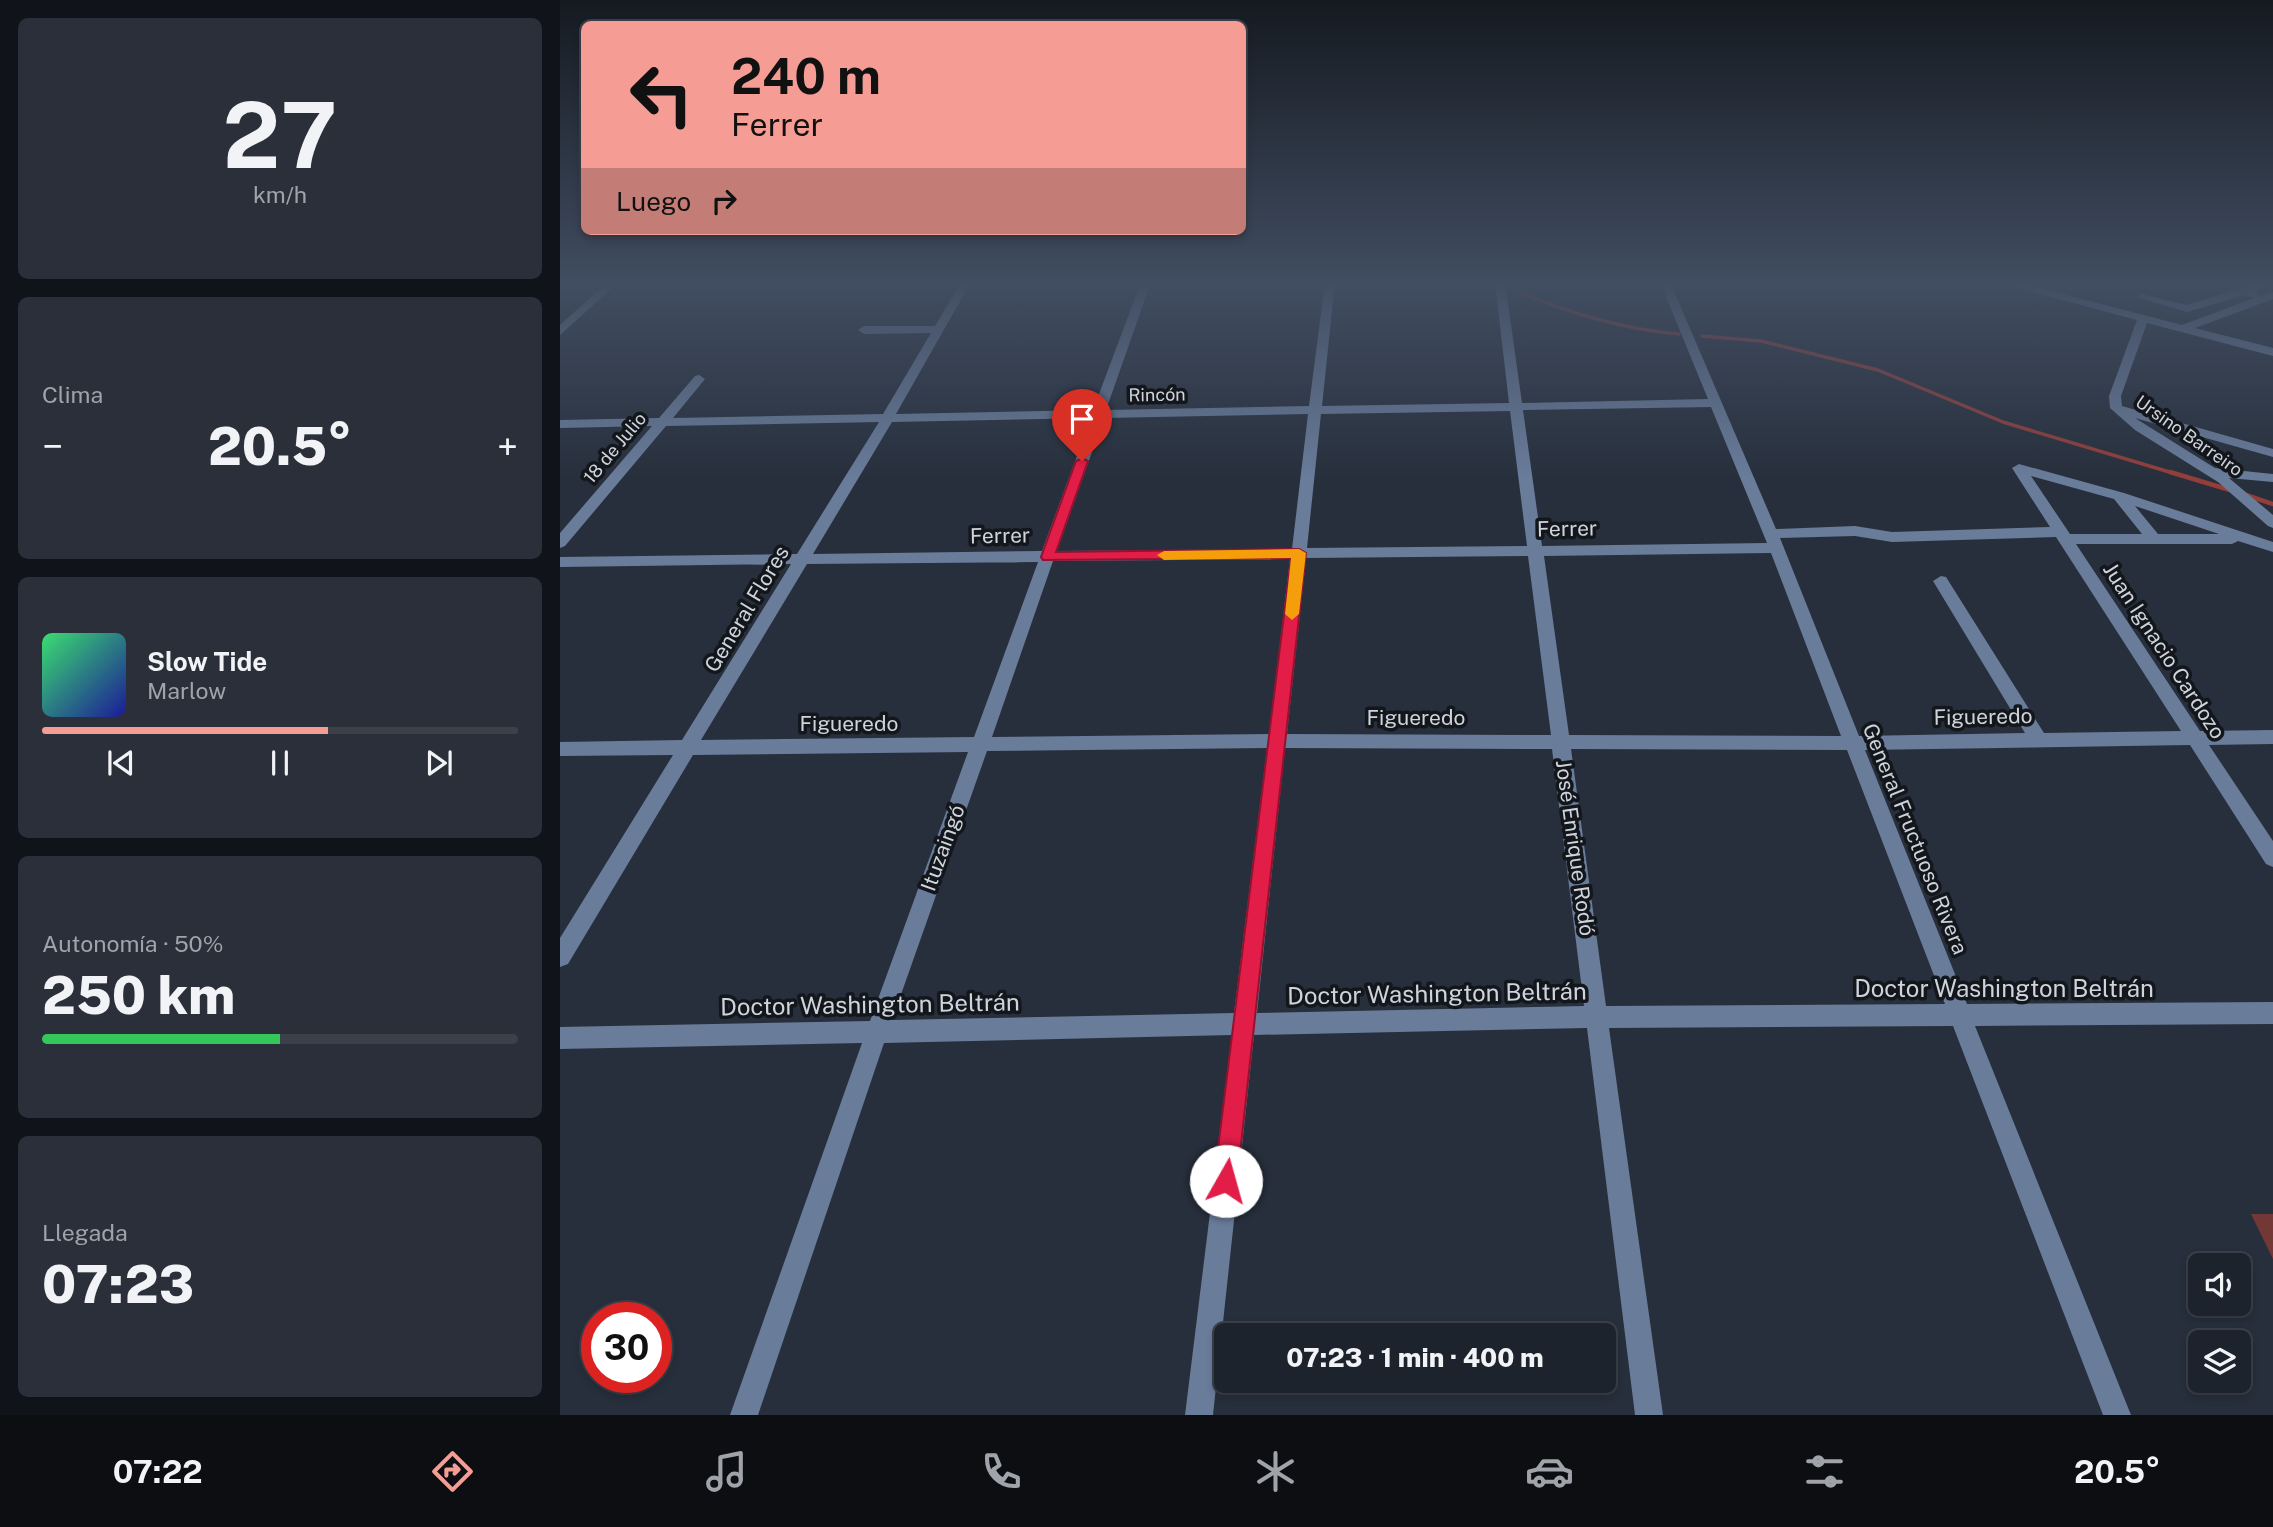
<!DOCTYPE html>
<html lang="es">
<head>
<meta charset="utf-8">
<style>
  :root { --surface:#1d232d; --page:#2a2f39; --text:#f1f3f6; --muted:#a0a4aa; --line:#3b4049; --accent:#f59c94 }
  body { margin:0; font-family:"Public Sans",sans-serif; background:var(--page); color:var(--text); height:100vh; display:flex; flex-direction:column; font-size:26px; white-space:nowrap }
  * { box-sizing:border-box; margin:0 }
  p { font-size:23px; color:var(--muted) }
  .icon { flex:none; width:38px; height:38px; fill:none; stroke:currentColor; stroke-width:2; stroke-linecap:round; stroke-linejoin:round }
  .map { position:relative; flex:1; overflow:hidden }
  .panel { display:flex; flex-direction:column; gap:18px; padding:18px; background:#101319; width:560px }
  .panel>* { flex:none }
  .banner { position:absolute; left:21px; top:21px; width:665px; height:214px; border-radius:10px; box-shadow:0 4px 10px #0003,0 0 0 2px var(--line); background:#f59c94; color:#111; overflow:hidden }
  .tools { position:absolute; left:1628px; top:1253px; display:grid; gap:14px }
  .tools a { display:grid; place-items:center; width:63px; height:63px; border-radius:10px; background:var(--surface); box-shadow:0 4px 10px #0003,0 0 0 2px var(--line); font-size:35px }
  .speed { position:absolute; left:21px; top:1302px; display:flex; gap:14px; font-size:35px; font-weight:700; text-align:center }
  .speed>* { display:grid; place-content:center; width:91px; height:91px; border-radius:50%; background:var(--surface); box-shadow:0 4px 10px #0003,0 0 0 2px var(--line); line-height:1 }
  .speed .limit { border:10px solid #d22; background:#fff; color:#111 }
  .pin { position:absolute; display:grid; place-items:center; width:60px; height:60px; color:#fff; margin:-72px -30px; border-radius:50% 50% 50% 0; rotate:-45deg; box-shadow:0 0 7px #0007 }
  .pin .icon { rotate:45deg }
  .me { position:absolute; width:77px; margin:-38px; rotate:7deg; stroke-linejoin:round; filter:drop-shadow(0 0 5px #0008) }
  .turn { display:flex; align-items:center; gap:24px; height:147px; padding:0 35px; font-size:32px }
  .turn .icon { width:91px; height:91px; stroke-width:2.5 }
  .turn b { display:block; font-size:49px; line-height:60px }
  .then { display:flex; align-items:center; height:66px; padding:0 35px; background:#0003; gap:14px; font-size:26px }
  .big { font-size:52px; font-weight:800; line-height:1.1 }
  .panel .card { flex:1; display:flex; flex-direction:column; justify-content:center; gap:10px; min-width:0; padding:0 24px; border-radius:10px; background:var(--page) }
  .panel .dial { align-items:center; gap:0 }
  .dial b { font-size:91px; line-height:1 }
  .song { display:flex; align-items:center; gap:21px }
  .cover { width:84px; height:84px; border-radius:10px; background:linear-gradient(135deg,hsl(140 70% 55%),hsl(240 70% 35%)) }
  .played { height:7px; border-radius:4px; background:linear-gradient(90deg,var(--accent) 60%,var(--line) 60%) }
  .keys { display:flex; justify-content:space-around; direction:ltr }
  .heat { display:flex; justify-content:space-between; align-items:center; font-size:38px; direction:ltr }
  .charge { height:10px; border-radius:5px; background:linear-gradient(90deg,#34c759 50%,var(--line) 0) }
  .trip { position:absolute; left:654px; top:1323px; width:402px; height:70px; border-radius:10px; background:var(--surface); box-shadow:0 4px 10px #0003,0 0 0 2px var(--line); font-weight:800; line-height:70px; text-align:center }
  .tab-bar { display:flex; height:112px; justify-content:space-around; align-items:center; background:#0c0e12; color:var(--muted) }
  .tab-bar .icon { width:49px; height:49px }
  .tab-bar .on { color:var(--accent) }
  .tab-bar b { font-size:32px; color:var(--text) }
  main { display:flex; flex:1; min-height:0 }
  .map>svg:first-child { display:block }
</style>
</head>
<body>
<main>
<section class="panel">
<div class="card dial"><b>27</b><p>km/h</p></div>
<div class="card"><p>Clima</p>
<div class="heat"><a>−</a><b class="big">20.5°</b><a>+</a></div>
</div>
<div class="card">
<div class="song"><i class="cover"></i><div><b>Slow Tide</b><p>Marlow</p></div></div>
<div class="played"></div>
<div class="keys"><svg class="icon" aria-label="previous" viewBox="0 0 24 24"><path d="M18 5L8 12l10 7zM5 5v14"/></svg><svg class="icon" aria-label="pause" viewBox="0 0 24 24"><path d="M8 5v14M16 5v14"/></svg><svg class="icon" aria-label="next" viewBox="0 0 24 24"><path d="M6 5l10 7-10 7zM19 5v14"/></svg></div>
</div>
<div class="card"><p>Autonomía · 50%</p><b class="big">250 km</b><div class="charge"></div></div>
<div class="card"><p>Llegada</p><b class="big">07:23</b></div>
</section>
<div class="map">
<svg width="1713" height="1415" viewBox="0 0 1713 1415">
  <rect width="100%" height="100%" fill="#272f3c"/>
  <!-- green -->
  <path fill="#723835" d="M1691 1214H1713V1259Z"/>
  <g fill="none" stroke-linecap="round" stroke-linejoin="round">
    <!-- stream-far1 -->
    <path stroke="#943e3a" stroke-width="3.5" d="M954 290C1008 312 1060 329 1119 334
      M1142 336 1201 341 1318 370 1443 422 1616 474"/>
    <!-- stream -->
    <path stroke="#943e3a" stroke-width="4.5" d="M1610 472 1670 490
      M1686 495 1713 504"/>
    <!-- minor -->
    <path fill="#697c9a" fill-rule="evenodd" d="M48 282H59L0 335V325Z
      M401 282H411L336 414 533 410 581 282H591L546 410 749 406 765 282H775L762 406 949 403 935 282H945L962 403 1148 399 1100 282H1110L1216 529 1295 526 1332 532 1490 527 1452 468 1459 464 1564 493 1713 542V552L1678 541 1672 544H1516L1640 731 1713 730V744L1649 745 1713 841V867L1706 864 1630 745 1305 750 1407 1004 1713 1002V1024L1415 1026 1571 1415H1543L1393 1026 1049 1028 1103 1415H1075L1027 1028 694 1035 653 1415H625L672 1035 324 1043 198 1415H170L302 1043 0 1049V1027L310 1021 408 752 133 755 8 964 0 967V938L113 755 0 756V742L122 740 231 564 0 567V557L237 554 319 422 106 426 5 546 0 548V533L92 426 0 428V420L99 418 135 376 139 375 145 379 113 418 323 414 371 333 304 334 298 330 304 326H375ZM1151 407 1207 543 982 546 963 410ZM950 411 967 546 747 548 761 414ZM748 414 732 549 497 551 544 418ZM531 418 482 551 253 554 332 422ZM1471 476 1554 499 1582 534H1510ZM1575 506 1659 534H1598ZM1295 536 1332 542 1496 537 1621 731 1484 733 1386 577 1381 576 1373 581 1465 733 1299 736 1220 538ZM1211 553 1281 736 1009 735 984 556ZM968 556 991 735 727 734 746 558ZM730 559 709 734 432 737 493 561ZM478 562 414 737 141 740 247 564ZM707 748 674 1013 332 1020 427 751ZM725 748 992 749 1024 1006 697 1013ZM1011 749 1287 750 1385 1004 1046 1006Z
      M1441 282H1457L1622 325 1694 298 1685 295 1627 312 1576 297 1582 294 1627 305 1700 282H1713V284L1696 291 1700 296 1713 292V299L1635 328 1713 348V356L1587 323 1561 396 1562 406 1713 449V457L1575 418 1655 468 1713 474V482L1669 478 1713 515V528L1708 526 1658 482 1575 430 1550 408 1549 396 1577 320 1442 284Z"/>
  </g>
  <!-- sky -->
  <linearGradient id="sky" x2="0" y2="1"><stop stop-color="#151a21"/><stop offset="0.59" stop-color="#414d61"/><stop offset="1" stop-color="#414d61" stop-opacity="0"/></linearGradient>
  <rect width="1713" height="480" fill="url(#sky)"/>
  <!-- route -->
  <path fill="#e11d48" stroke="#92132f" stroke-width="2" d="M522 458 528 461 496 552 739 549 746 553 677 1181 673 1189 666 1192 658 1189 654 1181 731 558 483 560 481 557 516 461Z"/>
  <!-- slow -->
  <path fill="#f59e0b" d="M739 549 746 553 739 614 732 620 725 614 731 558 604 560 597 555 604 551Z"/>
  <g text-anchor="middle" stroke-width="7" stroke-linejoin="round" paint-order="stroke">
    <!-- far-street labels -->
    <g font-size="18" fill="#ced3dc" stroke="#13171c">
      <text transform="translate(597 395) rotate(-1)" y="6">Rincón</text>
      <text transform="translate(1629 436) rotate(35)" y="6">Ursino Barreiro</text>
      <text transform="translate(55 448) rotate(-50)" y="6">18 de Julio</text>
    </g>
    <!-- street labels -->
    <g font-size="21" fill="#ced3dc" stroke="#13171c">
      <text transform="translate(1007 529) rotate(-1)" y="7">Ferrer</text>
      <text transform="translate(440 536) rotate(-1)" y="7">Ferrer</text>
      <text transform="translate(187 609) rotate(-59)" y="7">General Flores</text>
      <text transform="translate(1604 651) rotate(57)" y="7">Juan Ignacio Cardozo</text>
      <text transform="translate(1423 717) rotate(-1)" y="7">Figueredo</text>
      <text x="856" y="725">Figueredo</text>
      <text x="289" y="731">Figueredo</text>
      <text transform="translate(1355 839) rotate(68)" y="7">General Fructuoso Rivera</text>
      <text transform="translate(383 848) rotate(-70)" y="7">Ituzaingó</text>
      <text transform="translate(1015 848) rotate(82)" y="7">José Enrique Rodó</text>
    </g>
    <!-- near-street labels -->
    <g font-size="24" fill="#ced3dc" stroke="#13171c">
      <text x="1444" y="997">Doctor Washington Beltrán</text>
      <text transform="translate(877 994) rotate(-1)" y="8">Doctor Washington Beltrán</text>
      <text transform="translate(310 1005) rotate(-1)" y="8">Doctor Washington Beltrán</text>
    </g>
  </g>
</svg>
<div class="tools">
<a><svg class="icon" aria-label="sound" viewBox="0 0 24 24"><path d="M4 9h4l5-4v14l-5-4H4zM17 9q2 3 0 6"/></svg></a>
<a><svg class="icon" aria-label="layers" viewBox="0 0 24 24"><path d="M12 4l9 5-9 5-9-5zM3 14l9 5 9-5"/></svg></a>
</div>
<div class="speed"><div class="limit">30</div></div>
<div class="pin" style="left:522px;top:461px;background:#d93025"><svg class="icon" aria-label="arrive" viewBox="0 0 24 24"><path d="M6 21V4h12l-3 4 3 4H6"/></svg></div>
<svg class="me" style="left:666px;top:1181px" viewBox="-20 -20 40 40"><circle r="19" fill="#fff"/><path d="M0-13L10 11 0 6-10 11z" fill="#e11d48"/></svg>
<div class="trip">07:23 · 1 min · 400 m</div>
<div class="banner">
<div class="turn"><svg class="icon" aria-label="left" viewBox="0 0 24 24"><path d="M17 20v-9H6M10 6l-5 5 5 5"/></svg><div><b>240 m</b>Ferrer</div></div>
<div class="then">Luego<svg class="icon" aria-label="right" viewBox="0 0 24 24"><path d="M7 20v-9h11M14 6l5 5-5 5"/></svg></div>
</div>
</div>
</main>
<nav class="tab-bar">
<b>07:22</b>
<svg class="icon on" aria-label="directions" viewBox="0 0 24 24"><path d="M12 3l9 9-9 9-9-9zM9 14v-3h6M13 9l2 2-2 2"/></svg>
<svg class="icon" aria-label="music" viewBox="0 0 24 24"><path d="M9 18V5l10-2v13"/><circle cx="6" cy="18" r="3"/><circle cx="16" cy="16" r="3"/></svg>
<svg class="icon" aria-label="phone" viewBox="0 0 24 24"><path d="M5 4h4l2 5-3 2q2 4 5 5l2-3 5 2v4C11 20 4 13 5 4z"/></svg>
<svg class="icon" aria-label="climate" viewBox="0 0 24 24"><path d="M12 3v18M4 7l16 10M4 17L20 7"/></svg>
<svg class="icon" aria-label="car" viewBox="0 0 24 24"><path d="M5 17H2v-5l4-1 3-4h7l3 4 3 1v5h-3M9 17h6M6 11h13"/><circle cx="7" cy="17" r="2"/><circle cx="17" cy="17" r="2"/></svg>
<svg class="icon" aria-label="filters" viewBox="0 0 24 24"><path d="M4 7h16M4 17h16"/><circle cx="9" cy="7" r="2"/><circle cx="15" cy="17" r="2"/></svg>
<b>20.5°</b>
</nav>
</body>
</html>
